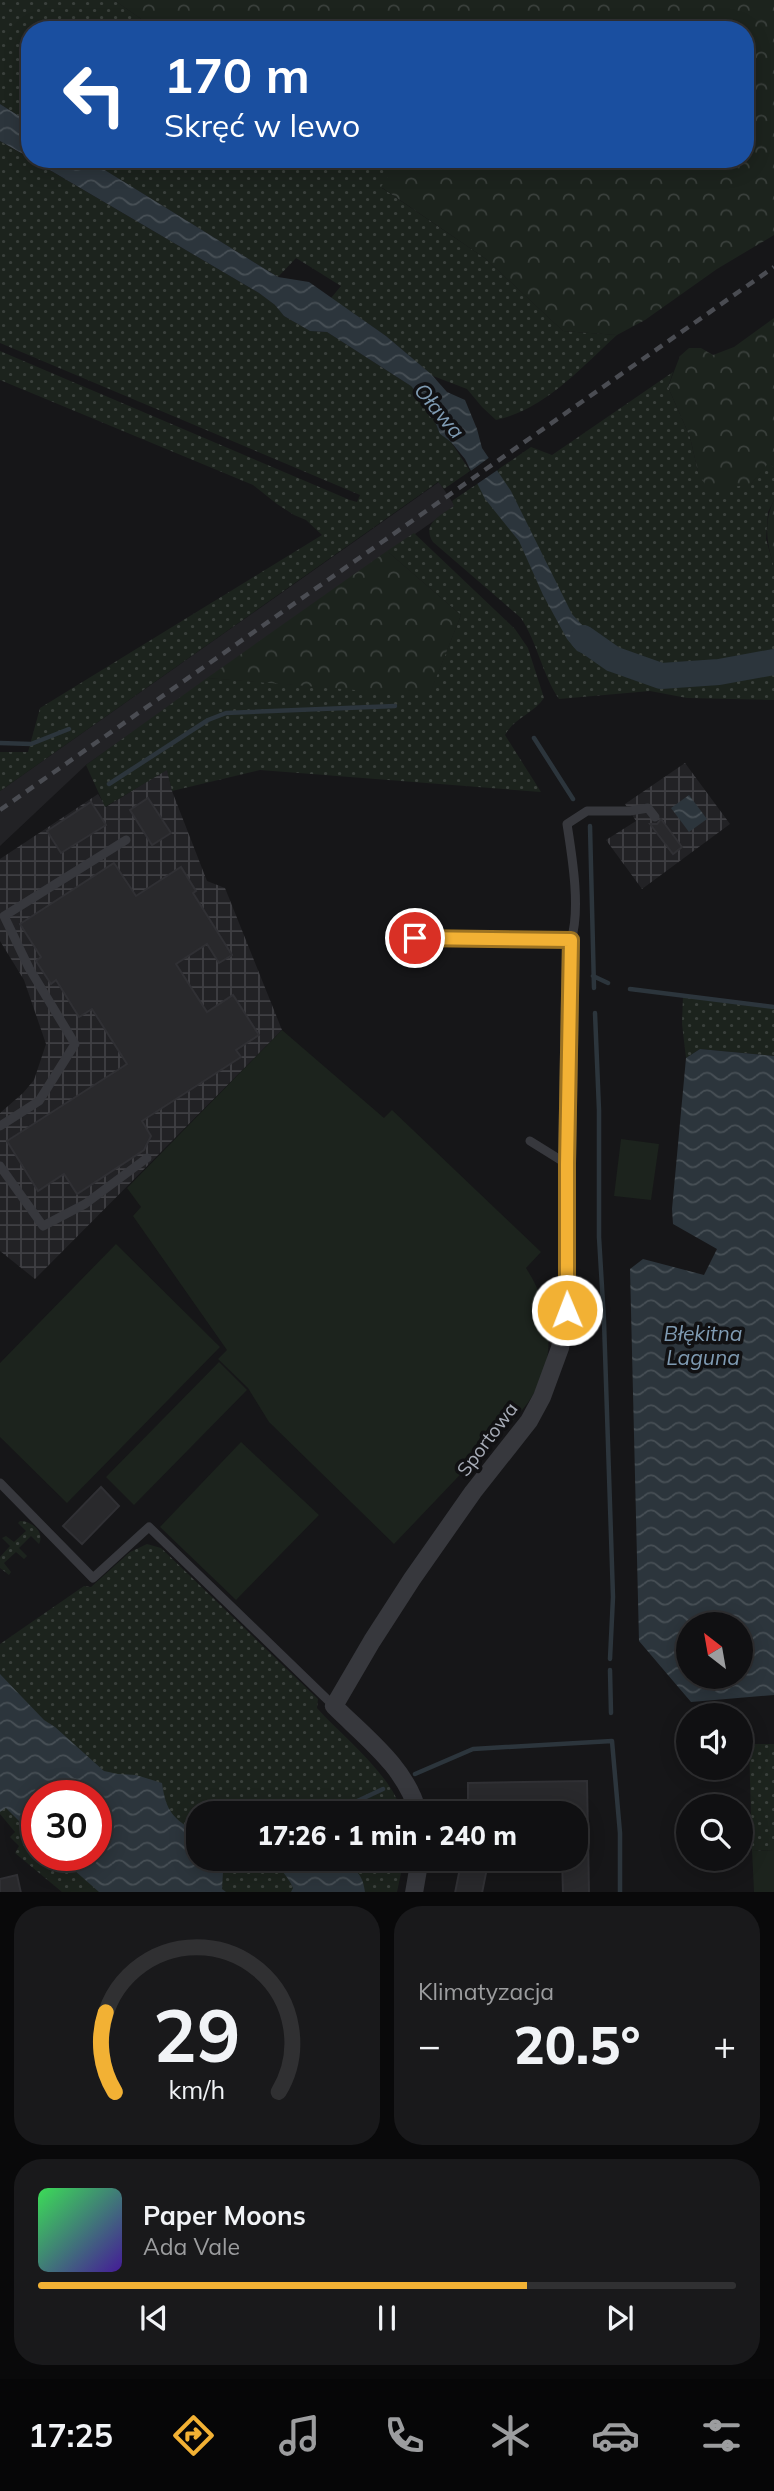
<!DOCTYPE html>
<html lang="pl">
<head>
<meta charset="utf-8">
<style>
  :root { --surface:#101012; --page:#19191b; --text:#f1f3f6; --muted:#9c9d9f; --line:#303032; --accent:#f2b134 }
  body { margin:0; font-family:Mulish,sans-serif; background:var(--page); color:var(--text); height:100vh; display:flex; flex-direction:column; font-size:26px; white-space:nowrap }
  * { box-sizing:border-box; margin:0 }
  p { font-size:23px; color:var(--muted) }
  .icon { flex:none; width:38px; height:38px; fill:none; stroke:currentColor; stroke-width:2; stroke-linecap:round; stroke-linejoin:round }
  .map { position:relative; height:1892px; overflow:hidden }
  .details { display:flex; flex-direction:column; gap:14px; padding:14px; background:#09090a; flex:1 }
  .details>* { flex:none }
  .banner { position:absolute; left:21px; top:21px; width:733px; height:147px; border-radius:28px; box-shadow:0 4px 18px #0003,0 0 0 2px var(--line); background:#1a4fa0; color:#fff; overflow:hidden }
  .needle { width:46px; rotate:329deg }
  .controls { position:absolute; left:676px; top:1612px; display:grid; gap:14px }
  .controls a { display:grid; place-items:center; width:77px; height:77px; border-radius:50%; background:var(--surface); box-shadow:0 4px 18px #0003,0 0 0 2px var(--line); font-size:35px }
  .speed { position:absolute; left:21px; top:1780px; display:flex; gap:14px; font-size:35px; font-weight:700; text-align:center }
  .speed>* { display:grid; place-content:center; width:91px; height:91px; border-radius:50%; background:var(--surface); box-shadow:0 4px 18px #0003,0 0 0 2px var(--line); line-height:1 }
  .speed .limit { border:10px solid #d22; background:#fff; color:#111 }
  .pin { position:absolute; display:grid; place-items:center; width:60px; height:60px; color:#fff; margin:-30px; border:4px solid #fff; border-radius:50%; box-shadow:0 2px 7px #0007 }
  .me { position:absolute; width:77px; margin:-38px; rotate:359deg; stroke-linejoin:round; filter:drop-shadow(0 0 5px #0008) }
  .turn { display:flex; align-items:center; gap:24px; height:147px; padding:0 28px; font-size:32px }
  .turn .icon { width:91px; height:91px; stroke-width:2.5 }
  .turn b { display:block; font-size:49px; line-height:60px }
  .big { font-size:52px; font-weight:800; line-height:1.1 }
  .details .widget { flex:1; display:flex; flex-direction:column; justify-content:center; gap:10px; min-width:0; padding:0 24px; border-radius:28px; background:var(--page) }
  .details .dial { align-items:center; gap:0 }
  .dial svg { height:182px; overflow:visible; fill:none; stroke:var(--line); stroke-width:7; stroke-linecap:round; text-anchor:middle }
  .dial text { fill:var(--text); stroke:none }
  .song { display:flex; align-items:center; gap:21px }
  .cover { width:84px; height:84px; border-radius:10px; background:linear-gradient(135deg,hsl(130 70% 55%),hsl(260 70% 35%)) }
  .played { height:7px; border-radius:4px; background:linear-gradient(90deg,var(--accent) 70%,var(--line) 70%) }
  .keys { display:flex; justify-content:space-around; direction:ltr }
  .heat { display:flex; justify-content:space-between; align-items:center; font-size:38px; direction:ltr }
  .details .tiles { flex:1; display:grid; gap:14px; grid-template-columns:1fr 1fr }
  .widget:last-child { grid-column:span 2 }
  .trip { position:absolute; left:186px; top:1801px; width:402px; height:70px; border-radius:28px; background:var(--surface); box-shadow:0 4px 18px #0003,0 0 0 2px var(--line); font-weight:800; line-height:70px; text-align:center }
  .tab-bar { display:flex; height:112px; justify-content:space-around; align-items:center; background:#060607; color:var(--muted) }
  .tab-bar .icon { width:49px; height:49px }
  .tab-bar .selected { color:var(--accent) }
  .tab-bar b { font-size:32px; color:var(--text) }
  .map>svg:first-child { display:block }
</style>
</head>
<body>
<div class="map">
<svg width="774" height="1893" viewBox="0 0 774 1893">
  <defs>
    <pattern id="industrial-grid" width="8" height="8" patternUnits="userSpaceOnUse" patternTransform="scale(1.75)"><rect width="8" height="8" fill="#222225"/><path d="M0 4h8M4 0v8" fill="none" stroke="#3f3f43"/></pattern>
    <pattern id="grass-dots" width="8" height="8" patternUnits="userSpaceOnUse" patternTransform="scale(1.75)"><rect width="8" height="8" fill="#1c231d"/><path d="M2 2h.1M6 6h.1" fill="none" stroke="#3a403c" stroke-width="1.8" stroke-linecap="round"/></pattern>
    <pattern id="forest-crowns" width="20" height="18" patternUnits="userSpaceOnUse" patternTransform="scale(1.75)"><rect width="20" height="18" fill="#1c231d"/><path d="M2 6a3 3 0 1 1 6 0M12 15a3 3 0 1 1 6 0" fill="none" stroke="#3a403c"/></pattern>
    <pattern id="water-waves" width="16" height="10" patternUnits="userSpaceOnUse" patternTransform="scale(1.75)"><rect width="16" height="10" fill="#2c353c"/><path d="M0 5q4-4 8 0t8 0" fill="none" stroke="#485056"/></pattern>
  </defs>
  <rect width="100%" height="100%" fill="#161618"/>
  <!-- built -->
  <path fill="#222225" d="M439 482 455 506 86 765 0 846V791Z"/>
  <!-- industrial -->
  <path fill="url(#industrial-grid)" d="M685 763 730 824 642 889 606 840 636 821 625 804Z
    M167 769 172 791 207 881 225 888 282 1030 35 1279 0 1251V1113L23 1093 34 1080 46 1044 24 980 0 941V859L98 794 106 807Z"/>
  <!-- grass -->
  <path fill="url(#grass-dots)" fill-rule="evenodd" d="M0 0H114L157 30H30V123L0 104Z
    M0 141 259 293 275 305 284 316 310 331 327 332 411 386 429 407 440 434 451 442 470 471 444 489 438 482 0 791V752H28L40 708 322 535 306 520 294 515 277 504 253 485 0 380V351L350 500 357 502 360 495 0 343Z
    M87 159H399L382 188 486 259 563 331 617 335C582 367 544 410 496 420L482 407 467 389 433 376 386 336 331 298 341 286 296 258 278 277Z
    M673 372 668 387 690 437 698 472 751 484 770 460 774 470V500L768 512 766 539 774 567V700L687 698 650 691 559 699C542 674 538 644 521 618L433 542C421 524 441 515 454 506L452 501 531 447 552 455Z
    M414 533 515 629 528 648 544 698C534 713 513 719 505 735L541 792 260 770 172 791 167 770 105 807 86 765 207 678 429 695 461 615 387 551Z
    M683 996 774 1008V1056L700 1049 686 1058 682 1024Z
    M20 1521C32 1521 45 1532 39 1544L31 1536 19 1548 27 1556 24 1559 16 1552 4 1563 11 1572 9 1575 0 1568V1557L10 1546 2 1538 6 1536 14 1542 26 1531 18 1523Z
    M147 1544 161 1548 318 1699 317 1708C343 1737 393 1776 402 1813H198V1858L404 1859 397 1892H62L15 1853 19 1846 10 1837 15 1832 0 1814V1644L84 1586 91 1587 130 1552ZM37 1796H96V1855H37Z
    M749 1744H774V1850L752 1851Z"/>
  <!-- forest -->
  <path fill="url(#forest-crowns)" d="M114 0H774V235L717 269 645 320 617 335 563 331 486 259 381 187 399 159H746V30H157Z
    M774 318V470L770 461 751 484 727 488H707L698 472 690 437 668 387 680 356 689 348H701L713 355 734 347Z
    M774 500V567C767 543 763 523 774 500Z
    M387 551 461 615 429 696 207 678Z"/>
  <!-- garden -->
  <path fill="#1c231d" d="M282 1030 384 1118 392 1110 541 1252 526 1268C551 1306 558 1356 533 1395 518 1419 495 1438 475 1459 448 1487 421 1516 394 1544L269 1422 248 1388 218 1359 227 1350 133 1216 141 1207 127 1188Z
    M621 1139 659 1144 651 1200 614 1196Z
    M116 1244 220 1347 67 1503 0 1437V1363Z
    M219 1362 247 1390 134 1505 106 1477Z
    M241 1442 319 1515 236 1600 160 1527Z
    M774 1850V1892H754L752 1851Z"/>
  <!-- water -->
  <path fill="url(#water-waves)" fill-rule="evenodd" d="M0 104 30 123V158L0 141Z
    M31 159H87L278 277 309 282 386 336 431 374 447 392 465 400 477 429 482 448 511 491 572 614 595 639 617 652 610 665 577 651 567 639 543 595 519 541 485 499 465 459 451 442 440 434 429 407 411 386 327 332 310 331 284 316 275 305 259 293Z
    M689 795 707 819 689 832 671 808Z
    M700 1049 774 1056V1695L691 1702 639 1641 630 1269 643 1259 704 1275 717 1249 673 1224 672 1209 686 1058ZM740 1624V1676H688V1624Z
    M0 1674 44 1720 55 1727 104 1771 118 1774 136 1775 162 1783C166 1812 173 1818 198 1834V1858L248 1859 229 1866 223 1872 222 1889 226 1892H99L57 1855H96V1796H37V1839L6 1808 0 1812Z
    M310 1803 326 1808 328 1813H275Z
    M260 1859C271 1858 283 1857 294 1858 299 1859 303 1864 309 1864 334 1866 361 1857 365 1892H291L293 1888C286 1872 276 1864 260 1859Z"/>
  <!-- pier -->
  <path fill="#161618" d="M490 457 499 469 474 486 468 473Z"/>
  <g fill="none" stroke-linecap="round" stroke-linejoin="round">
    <!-- stream -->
    <path stroke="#2c353c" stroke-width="4.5" d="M534 738 573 799
      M0 743 31 744 69 729
      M109 784 208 720 226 713 395 706
      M590 826 594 988
      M593 976 608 983
      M630 989 774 1007
      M595 1013 599 1110V1237L604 1321 613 1597 610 1659
      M610 1670 611 1713
      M415 1774 473 1749 612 1741 620 1833V1893
      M336 1811 383 1789"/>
    <!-- river -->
    <path stroke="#2c353c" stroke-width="26" d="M583 638 613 659 661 676 719 672 774 662"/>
  </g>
  <!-- building -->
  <path fill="#29292c" stroke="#303034" stroke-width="2" d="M148 798 171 833 152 845 130 810Z
    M91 802 106 825 61 853 47 831Z
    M661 819 682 847 673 854 650 824H657Z
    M114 863 136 896 181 867 196 891 193 893 232 955 219 963 207 944 176 964 207 1012 233 995 259 1035 236 1050 241 1057 142 1121 151 1136 144 1150 77 1194 64 1174 38 1191 7 1141 127 1064 92 1009 79 1017 56 980 51 984 36 961 41 957 20 924Z
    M101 1487 119 1506 82 1544 63 1526Z
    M587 1781 589 1893H563L562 1858H576V1813H562L561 1808 494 1809 495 1813H468V1783Z
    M462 1858H489L482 1893H455Z
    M17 1875 21 1893H0V1879Z"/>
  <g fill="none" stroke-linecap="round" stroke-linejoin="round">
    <!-- service -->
    <path stroke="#37383d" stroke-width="9" d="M415 938 571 940C581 909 572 856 567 824L587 811H630L648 808 655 817
      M0 1126 39 1101 75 1044 29 968 4 916 126 840
      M530 1141 567 1164
      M0 1166 43 1226 85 1204 147 1158
      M0 1483 93 1578 149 1527 334 1706"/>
    <!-- minor -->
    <path stroke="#37383d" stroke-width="18" d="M418 1813C407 1768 365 1737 334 1706L372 1641 412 1579 473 1492 529 1421 542 1397 560 1348 567 1310V1164L571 940
      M414 1893 420 1858"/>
    <!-- rail -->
    <path stroke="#4a4c52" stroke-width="4.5" stroke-dasharray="9 7" stroke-linecap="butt" d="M0 810 774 267"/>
  </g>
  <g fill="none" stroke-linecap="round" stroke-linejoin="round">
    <defs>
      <path id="route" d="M415 938 571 940 567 1164V1310"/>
    </defs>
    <!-- route casing -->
    <use href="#route" stroke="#9d7322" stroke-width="18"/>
    <!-- route -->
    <use href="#route" stroke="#f2b134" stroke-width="12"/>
  </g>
  <g text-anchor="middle" stroke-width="7" stroke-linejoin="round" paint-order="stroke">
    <!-- street labels -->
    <g font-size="19" fill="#a8adb8" stroke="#111113">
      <text transform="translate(487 1439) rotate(-53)" y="7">Sportowa</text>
    </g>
    <!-- water labels -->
    <g font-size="21" font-style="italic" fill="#7f9bb3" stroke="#111113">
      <text transform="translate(439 411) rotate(50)" y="7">Oława</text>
      <text x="703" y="1341">Błękitna<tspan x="703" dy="24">Laguna</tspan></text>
    </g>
  </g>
</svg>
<div class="controls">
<a><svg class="needle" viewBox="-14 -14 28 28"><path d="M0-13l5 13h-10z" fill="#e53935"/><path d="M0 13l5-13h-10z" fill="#9c9d9f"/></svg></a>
<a><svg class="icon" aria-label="sound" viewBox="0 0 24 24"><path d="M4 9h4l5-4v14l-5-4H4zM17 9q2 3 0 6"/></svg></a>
<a><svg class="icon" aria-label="search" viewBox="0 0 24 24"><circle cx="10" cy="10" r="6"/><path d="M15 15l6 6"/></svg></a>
</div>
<div class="speed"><div class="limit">30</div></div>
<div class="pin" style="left:415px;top:938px;background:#d93025"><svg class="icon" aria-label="arrive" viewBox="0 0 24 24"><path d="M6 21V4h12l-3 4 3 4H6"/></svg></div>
<svg class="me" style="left:567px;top:1310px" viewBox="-20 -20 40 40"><circle r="17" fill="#f2b134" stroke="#fff" stroke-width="3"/><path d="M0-11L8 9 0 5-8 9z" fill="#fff"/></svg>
<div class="trip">17:26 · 1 min · 240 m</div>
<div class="banner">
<div class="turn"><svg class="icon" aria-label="left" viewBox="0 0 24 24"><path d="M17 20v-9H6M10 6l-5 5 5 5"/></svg><div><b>170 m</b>Skręć w lewo</div></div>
</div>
</div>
<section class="details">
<div class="tiles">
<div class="widget dial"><svg viewBox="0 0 100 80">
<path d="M14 69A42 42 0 1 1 86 69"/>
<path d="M14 69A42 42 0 0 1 10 34" stroke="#f2b134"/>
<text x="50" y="56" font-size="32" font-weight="700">29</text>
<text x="50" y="72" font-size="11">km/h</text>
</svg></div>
<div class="widget"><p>Klimatyzacja</p>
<div class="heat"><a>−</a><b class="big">20.5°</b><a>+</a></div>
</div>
<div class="widget">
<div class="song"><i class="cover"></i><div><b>Paper Moons</b><p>Ada Vale</p></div></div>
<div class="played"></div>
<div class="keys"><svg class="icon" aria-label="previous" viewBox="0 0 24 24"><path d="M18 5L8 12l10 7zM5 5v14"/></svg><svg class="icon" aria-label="pause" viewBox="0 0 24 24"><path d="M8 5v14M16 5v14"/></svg><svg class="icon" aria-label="next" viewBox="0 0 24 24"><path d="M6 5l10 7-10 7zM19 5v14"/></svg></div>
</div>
</div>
</section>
<nav class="tab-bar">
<b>17:25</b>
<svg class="icon selected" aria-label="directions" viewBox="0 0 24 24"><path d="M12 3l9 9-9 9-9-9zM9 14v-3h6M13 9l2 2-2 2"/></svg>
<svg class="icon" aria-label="music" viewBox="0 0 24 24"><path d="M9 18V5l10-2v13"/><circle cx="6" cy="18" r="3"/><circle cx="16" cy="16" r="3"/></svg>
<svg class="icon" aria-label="phone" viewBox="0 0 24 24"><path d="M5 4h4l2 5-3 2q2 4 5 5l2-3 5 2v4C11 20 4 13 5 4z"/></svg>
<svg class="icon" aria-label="climate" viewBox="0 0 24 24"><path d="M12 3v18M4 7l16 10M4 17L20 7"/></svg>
<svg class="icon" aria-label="car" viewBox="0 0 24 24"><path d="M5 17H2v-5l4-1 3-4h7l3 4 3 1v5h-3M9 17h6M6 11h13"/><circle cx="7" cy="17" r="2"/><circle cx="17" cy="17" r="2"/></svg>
<svg class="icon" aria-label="filters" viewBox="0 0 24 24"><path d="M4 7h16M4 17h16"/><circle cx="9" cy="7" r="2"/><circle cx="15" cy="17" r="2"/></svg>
</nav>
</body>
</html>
